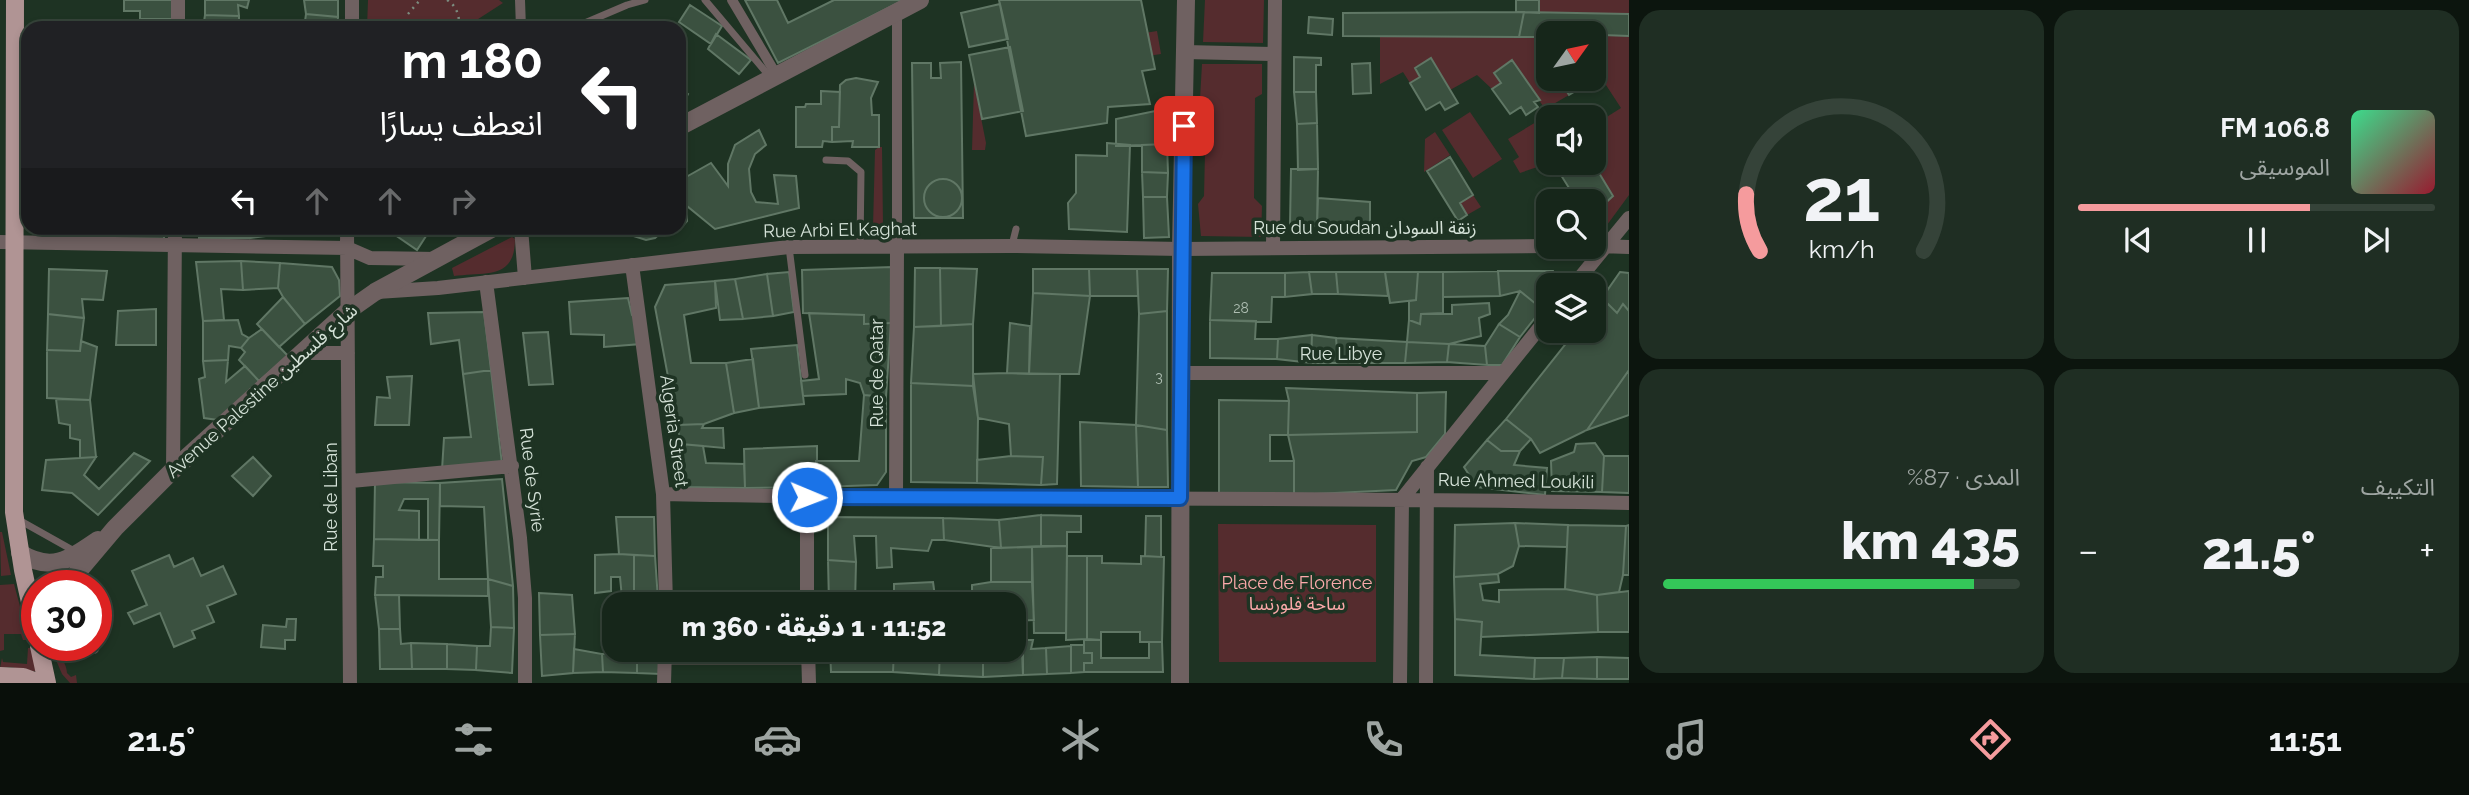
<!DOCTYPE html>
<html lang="ar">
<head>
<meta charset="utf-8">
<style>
  :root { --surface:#16261a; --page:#1f2e23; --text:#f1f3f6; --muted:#9ea5a2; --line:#354339; --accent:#f59b9d }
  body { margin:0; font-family:Raleway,"Noto Sans Arabic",sans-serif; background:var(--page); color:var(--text); direction:rtl; height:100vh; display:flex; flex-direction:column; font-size:26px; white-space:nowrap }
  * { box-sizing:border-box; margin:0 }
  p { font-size:23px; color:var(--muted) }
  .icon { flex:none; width:38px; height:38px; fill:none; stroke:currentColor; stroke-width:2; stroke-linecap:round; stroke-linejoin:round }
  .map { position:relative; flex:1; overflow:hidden; direction:ltr }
  .side { display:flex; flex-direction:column; gap:10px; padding:10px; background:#0c150e; width:840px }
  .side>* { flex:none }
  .top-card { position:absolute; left:21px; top:21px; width:665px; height:214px; border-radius:21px; box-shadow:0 4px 10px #0003,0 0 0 2px var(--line); direction:rtl; background:#202124; color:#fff; overflow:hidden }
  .needle { width:46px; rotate:57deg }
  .buttons { position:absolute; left:1536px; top:21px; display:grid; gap:14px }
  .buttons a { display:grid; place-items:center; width:70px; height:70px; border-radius:14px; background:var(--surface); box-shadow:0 4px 10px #0003,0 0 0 2px var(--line); font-size:35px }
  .speed { position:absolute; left:21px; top:570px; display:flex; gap:14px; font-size:35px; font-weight:700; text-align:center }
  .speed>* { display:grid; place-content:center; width:91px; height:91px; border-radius:50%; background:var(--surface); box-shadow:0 4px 10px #0003,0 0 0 2px var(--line); line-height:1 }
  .speed .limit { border:10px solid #d22; background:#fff; color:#111 }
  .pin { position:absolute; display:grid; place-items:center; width:60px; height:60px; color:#fff; margin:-30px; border-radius:14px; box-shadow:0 4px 10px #0006 }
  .me { position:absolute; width:77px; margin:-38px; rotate:91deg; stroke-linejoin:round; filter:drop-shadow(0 0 5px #0008) }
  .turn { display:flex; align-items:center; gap:24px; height:147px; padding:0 28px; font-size:32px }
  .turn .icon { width:91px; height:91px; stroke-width:2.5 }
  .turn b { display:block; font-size:49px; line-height:60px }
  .lanes { display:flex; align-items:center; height:66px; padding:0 28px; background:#0003; justify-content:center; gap:35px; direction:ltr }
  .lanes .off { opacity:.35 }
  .big { font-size:52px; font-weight:800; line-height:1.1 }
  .side .tile { flex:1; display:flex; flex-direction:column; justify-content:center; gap:10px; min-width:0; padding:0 24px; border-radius:21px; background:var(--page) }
  .side .dial { align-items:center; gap:0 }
  .dial svg { height:182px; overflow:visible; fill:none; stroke:var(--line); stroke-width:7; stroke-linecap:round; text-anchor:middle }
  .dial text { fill:var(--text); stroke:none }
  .song { display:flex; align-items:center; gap:21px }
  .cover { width:84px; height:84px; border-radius:10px; background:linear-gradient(135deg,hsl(150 70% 55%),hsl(350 70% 35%)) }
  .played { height:7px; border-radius:4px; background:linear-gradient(90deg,var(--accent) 65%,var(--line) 65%) }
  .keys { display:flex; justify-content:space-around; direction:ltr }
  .heat { display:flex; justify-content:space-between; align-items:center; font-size:38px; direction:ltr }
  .charge { height:10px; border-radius:5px; background:linear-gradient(90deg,#34c759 87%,var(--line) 0) }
  .side .tiles { flex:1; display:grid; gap:10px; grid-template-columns:repeat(2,1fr) }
  .trip { position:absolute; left:602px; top:592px; width:424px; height:70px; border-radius:21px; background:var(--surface); box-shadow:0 4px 10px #0003,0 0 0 2px var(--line); font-weight:800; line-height:70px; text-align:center; direction:rtl }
  .menu { display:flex; height:112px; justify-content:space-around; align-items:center; background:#090f0a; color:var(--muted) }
  .menu .icon { width:49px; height:49px }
  .menu .current { color:var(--accent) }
  .menu b { font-size:32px; color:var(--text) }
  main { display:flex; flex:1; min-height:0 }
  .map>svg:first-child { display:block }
</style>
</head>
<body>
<main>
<section class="side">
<div class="tiles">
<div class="tile">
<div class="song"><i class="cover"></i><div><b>106.8 FM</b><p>الموسيقى</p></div></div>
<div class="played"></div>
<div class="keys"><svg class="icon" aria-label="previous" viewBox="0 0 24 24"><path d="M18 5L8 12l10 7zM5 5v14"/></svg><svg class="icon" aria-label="pause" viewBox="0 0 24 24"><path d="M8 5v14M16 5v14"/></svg><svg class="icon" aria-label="next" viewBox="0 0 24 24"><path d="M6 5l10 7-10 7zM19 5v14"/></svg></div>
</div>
<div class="tile dial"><svg viewBox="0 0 100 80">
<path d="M14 69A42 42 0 1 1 86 69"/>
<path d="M14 69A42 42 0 0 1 8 44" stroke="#f59b9d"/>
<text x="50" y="56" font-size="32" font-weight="700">21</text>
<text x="50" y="72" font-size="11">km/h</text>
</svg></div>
<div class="tile"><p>التكييف</p>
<div class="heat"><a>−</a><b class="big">21.5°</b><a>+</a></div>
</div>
<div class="tile"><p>المدى · 87%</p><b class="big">435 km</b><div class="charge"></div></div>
</div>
</section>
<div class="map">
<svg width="1629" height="683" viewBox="0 0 1629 683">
  <rect width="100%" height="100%" fill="#1e3323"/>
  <!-- green -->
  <path fill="#552c2e" d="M368 0H499L503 3 472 23 475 28H367Z
    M1205 0H1264L1263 43 1203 42Z
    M1539 0H1629V14L1539 13Z
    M1157 31 1161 54 1148 56 1145 33Z
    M1549 36V79H1559L1569 95 1545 109 1512 60 1494 73 1501 83 1492 89 1477 75 1450 90 1431 58 1415 68 1420 77 1410 83 1403 72 1380 84V37Z
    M1594 36H1629V195L1596 240H1594V212L1613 196 1593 163 1594 125 1621 108 1604 82 1607 80 1594 62Z
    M1202 64H1262V94L1255 98 1254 198 1262 206 1261 237 1201 236 1198 204 1204 196 1206 109 1200 99Z
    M974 82 986 143 985 150H972Z
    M1561 107 1567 117H1549V163L1520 173 1513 161 1519 157 1508 139Z
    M1470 112 1502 159 1473 178 1442 130Z
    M1435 132 1450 155 1424 172 1425 139Z
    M879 147H882L883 226 873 227 875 150Z
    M1473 195 1481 207 1467 215 1460 203Z
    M512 237 515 239C515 280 485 272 454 276L452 268Z
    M1218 524 1376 525V662H1219Z
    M0 532H2L11 575 1 576Z
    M14 584 29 640H23L21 634H4V650L0 651V585Z
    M50 646H57C59 655 67 664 67 673L71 677 76 675 77 683H70L62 674Z
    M28 648H31L38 672 10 667 0 668 2 658 3 662 27 664Z"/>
  <!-- building -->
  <path fill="#3b5140" stroke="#607765" stroke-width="2" d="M124 0H175V19H140V11H124Z
    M205 0H249L247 8 238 5 239 16 205 15Z
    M304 0H338V17L306 14Z
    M745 0H777L788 23 834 0H904L778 63Z
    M999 0H1141L1155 69 1142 71 1150 104 1108 107 1107 123 1026 136Z
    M1516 0H1539V13L1516 12Z
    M1000 4 1008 39 969 47 961 13Z
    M690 5 722 26 711 44 679 22Z
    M1516 12H1524L1519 37 1343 36V13Z
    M1524 12 1629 14V36L1549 33V37H1519Z
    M306 14 338 17 337 28H304Z
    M205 15 239 16V23L248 28H203Z
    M1309 17 1333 19 1332 35 1308 33Z
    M140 19H175V28H140Z
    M45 23H92V28H45Z
    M716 34 751 60 739 74 708 49Z
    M1010 47 1023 111 982 119 969 55Z
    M1294 57 1321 58V65H1316V92H1294Z
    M1431 58 1458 103 1445 110 1440 102 1426 110 1410 83 1420 77 1415 68Z
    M1512 60 1540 100 1534 102 1538 107 1526 115 1521 107 1510 114 1492 89 1501 83 1494 73Z
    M961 62 963 218H914L912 63H931V78H941L940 63Z
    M1594 62 1602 75 1569 95 1559 79H1594Z
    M1370 63 1371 93 1353 94 1352 64Z
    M856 78 878 82 871 98 872 115H879V147H852L853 141 832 142V127H839L840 85 846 80Z
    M679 87 688 94 679 111Z
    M821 91 840 92 839 127H832V142L823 141 822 147H796V107H805L806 104H821Z
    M1294 92H1316L1317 123 1297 124Z
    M1170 108 1167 144 1116 146V119Z
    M1317 123 1318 169 1298 170 1297 124Z
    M759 130 766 145 755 154 749 169 751 192 756 202 778 204 774 175 796 176 799 208 715 229 687 206 679 190V181L711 163 728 186V164L735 145Z
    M1107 143 1130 145 1127 232 1069 229 1068 203 1076 193V155L1107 156Z
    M1167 144 1168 173 1142 172V145Z
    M1450 157 1473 195 1460 203 1467 215 1458 221 1427 171Z
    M1556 163H1593L1613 196 1600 208 1590 193 1574 196 1554 164Z
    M1291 169H1318L1317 226 1290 225Z
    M1142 172 1168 173 1167 197H1143Z
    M924 198a19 19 0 1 1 38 0a19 19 0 1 1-38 0Z
    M679 190 687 206V221L679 230 668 234 662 233 666 228H679Z
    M1590 193 1600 208 1594 212V201H1568L1574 196Z
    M1143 197H1167L1169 237 1144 238Z
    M1318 198 1370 202V226H1317Z
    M107 228H164V240H107Z
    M199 228H250V238H199Z
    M250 228H273V235L250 238Z
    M273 228H292V234L273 235Z
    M292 228H313L314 234H292Z
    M313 228H335L327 232 314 234Z
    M385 228H426L430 230 417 250Z
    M624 228H666L655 238 646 240 630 235Z
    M241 261 280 263 278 288 243 290Z
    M241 261 243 290 221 289 224 320 203 321 196 262Z
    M280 263 332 267 339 280 340 296 305 324 283 297 278 288Z
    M892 267 891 323 864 324V315L803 313 802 270Z
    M915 268H940L941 326 914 327Z
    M940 268 977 269 973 324 941 326Z
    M49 269 107 271 103 300 82 299 84 318 48 314Z
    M1033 269H1089L1090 296 1033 293Z
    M1089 269H1137L1138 296H1090Z
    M1137 269H1168L1167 311 1139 314Z
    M1498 271 1500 296 1443 297V272Z
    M1498 271H1553L1561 285H1549V302L1542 309 1520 291 1500 296Z
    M789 272 794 312 773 316 767 274Z
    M1309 272H1336L1338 294H1312Z
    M1309 272 1312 294 1285 297V273Z
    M1336 272H1385L1388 296 1338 294Z
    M1385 272H1418L1416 300 1390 303Z
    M1418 272H1443V313L1421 314 1420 324 1409 320V301L1416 300Z
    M1620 272 1629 273V311L1623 304 1617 313 1602 298Z
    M1212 273H1285V297H1272L1271 322 1210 320Z
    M767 274 773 316 743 319 735 279Z
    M735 279 743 319 720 320 715 281Z
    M715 281 716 308 684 315 691 363H726L734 413 704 424 677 425 655 307 665 285Z
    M1520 291 1542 309 1520 337 1499 324 1508 315Z
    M1033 293 1090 296 1079 374H1029Z
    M283 297 305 324 279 347 257 324Z
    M628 298 632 315 636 316 641 344 604 347V335L571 334 569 302Z
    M1602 298 1617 313 1623 304 1629 311V370L1587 430 1540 453 1531 439 1506 419 1576 331H1594V308Z
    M1489 303 1490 314 1479 318 1481 336 1449 344 1407 342 1409 320 1420 324 1421 314H1452V305Z
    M156 309V345H116L118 311Z
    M1167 311V430L1136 425 1139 314Z
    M484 312 491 370 463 374 459 340 431 344 428 313Z
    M809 313 864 315V324L891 323 886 397 864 395 860 383 846 379V394L803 396 801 381 819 379Z
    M48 314 84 318 80 351 47 350Z
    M238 320 242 334 249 338 241 348 229 346 228 360 203 361V321Z
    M1210 320 1256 321 1255 339H1278L1277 359 1210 358Z
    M1010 323 1030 326 1029 374 1007 373Z
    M973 324V386L911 383 914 327Z
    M1499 324 1520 337 1502 365H1487L1485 346Z
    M262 329 288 356 259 381 239 360 245 352 241 348 249 338Z
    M548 332 553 384 529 385 523 333Z
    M1312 335 1336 338 1338 363H1311Z
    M1312 335 1311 363 1277 359 1278 339Z
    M1336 338 1407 342 1405 363H1338Z
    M81 341 97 347 90 400 47 398V350L80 351Z
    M1407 342 1449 344 1447 362 1405 363Z
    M1449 344 1485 346 1487 365 1447 362Z
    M797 345 804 404 759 408 751 349Z
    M753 359 759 408 734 413 726 363Z
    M228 360 226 382 245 366 259 381 225 421 204 418 199 379 205 377 203 361Z
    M491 370 502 464 442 470 444 438 471 437 463 374Z
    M1629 370V415L1587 430Z
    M1007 373 1060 374 1057 484 1041 485 1043 457 1011 456 1009 424 978 418 973 374Z
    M412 376 409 425H375L377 397 390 398 387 377Z
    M911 383 973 386 978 418 977 483 911 482Z
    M1286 388 1417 393V432L1288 435 1289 401Z
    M1446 392 1445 434 1426 457 1412 461 1396 490 1294 495V461L1288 435 1417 432V393Z
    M864 395 886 397V472L877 485 817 487 816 461H859Z
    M56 399 90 400 96 457 80 458V440L70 438V425L59 423Z
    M1219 400 1289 401 1288 435H1270V461H1294V495L1219 494Z
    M1506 419 1531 439 1520 451H1501L1487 440Z
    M1080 422 1136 425 1138 487 1081 486Z
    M704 424 702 428H723L724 448 681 444 677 425Z
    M1136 425 1167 430 1168 487H1138Z
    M1487 440 1501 451H1520L1514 465 1547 468 1545 495 1477 487 1464 467Z
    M1595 443 1604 456 1602 492 1552 491 1551 461 1574 452 1576 444Z
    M681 444 703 446 706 463 744 464 745 488 681 487Z
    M817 446V487L745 488 744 449Z
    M134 453 150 461 98 515 72 493 42 490 46 460 96 457 84 475 99 489Z
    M1011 456 1043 457 1041 485 977 483V460Z
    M1604 456H1629V493L1602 492Z
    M253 457 271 476 253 496 232 476Z
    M502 479 513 586 488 579 484 507 440 506V483Z
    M375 482 440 483 439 540H428V499H404L399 510 419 511V540L374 539Z
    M1041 515 1081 516V532H1067V546H1041Z
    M1041 515V546L1001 548 999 520Z
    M1146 516H1161V557L1145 556Z
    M616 517H654L655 556 619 554Z
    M828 517 943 518 944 540H932L928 551 891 548 892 567 877 568 876 536H854L856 562 828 560Z
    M943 518 999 520 1001 548 944 540Z
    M1515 523 1519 546 1513 566 1498 574 1454 577 1455 525Z
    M1515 523 1568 525 1567 547 1519 546Z
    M1568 525 1626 526 1623 575 1619 592 1597 595 1565 589Z
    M1629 525V575H1623L1626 526Z
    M374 539 439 540V579H488V596L375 595 376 577H383V566H373Z
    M1067 546 1066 633H1034L1032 547Z
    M1032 547V582H991V548Z
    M619 554 634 555V600L622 598 620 577H611V591L595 593V555Z
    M169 555 174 567 193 558 201 576 223 566 236 594 207 606 214 622 192 631 195 638 174 647 160 613 134 624 128 613 147 605 132 571Z
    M634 555 655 556 658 600H634Z
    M1067 556H1087V639L1066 640Z
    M1087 556H1102V563L1141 564V556L1164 557 1162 642H1140V632H1101V640L1087 639Z
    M828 560 856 562 855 604H829Z
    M1498 574 1499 582 1480 584 1483 600 1499 602V590L1565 589 1597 595 1598 632 1481 637 1482 622 1455 619 1454 577Z
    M488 579 513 586 514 628 491 627Z
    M933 582 936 604H894V584Z
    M991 582H1032L1034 620 1013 621V604H972V585Z
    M1629 591V632H1598L1597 595Z
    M539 593 572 595 575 634 540 635Z
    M375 595H399L400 629H379Z
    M617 598 658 600 657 604H617Z
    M287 619H296L295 640H285V649L261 647 263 625 286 627Z
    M1455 619 1482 622 1480 655 1535 658 1534 679 1455 675Z
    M491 627 514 628 512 673 476 670 477 646H490Z
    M379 629H400L401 644 411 643 412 669H380Z
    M575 634 573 673 542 676 540 635Z
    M1023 640H1033L1031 649 1046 648 1047 674 1023 675Z
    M1084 640H1101V658H1149V642H1162L1163 672H1084V663H1092V653H1084Z
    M411 643 447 644V669H412Z
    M447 644 477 646 476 670 447 669Z
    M1071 645H1084V653H1092V663H1084V672L1071 673Z
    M1071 646V673L1047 674 1046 648Z
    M574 649 602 654 603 672 573 673Z
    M637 649H658L661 674 637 673Z
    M830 649 894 650 893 672H831Z
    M855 649H894V650L855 651Z
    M940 649H983V677L939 675Z
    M940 649 939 675 893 672 894 650Z
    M1022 652 1023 675 983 677V653Z
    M637 653V673L603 672 602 654Z
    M1597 657 1629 658V679H1597Z
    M1597 657V679L1562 678 1564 658Z
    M1535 658H1564L1562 678 1534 679Z"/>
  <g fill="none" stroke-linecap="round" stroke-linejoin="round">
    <!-- path -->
    <path stroke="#7b8c7f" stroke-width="2.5" stroke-dasharray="2 5" stroke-linecap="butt" d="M447 0C457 6 460 17 459 28
      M366 22H407
      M459 22 510 21
      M408 28V14L420 0"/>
    <!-- service -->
    <path stroke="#6f6161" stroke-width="7" d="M705 0 770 77
      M573 28 627 5 645 0
      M826 160 848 161 861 172 860 247
      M1012 245 1016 229
      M789 247 805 375
      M19 520 76 552
      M92 646 95 650
      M665 661H808"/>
    <!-- pedestrian -->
    <path stroke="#6f6161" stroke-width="10" d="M520 0 521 28
      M732 0 776 74
      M897 248V12"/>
    <!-- minor -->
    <path stroke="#6f6161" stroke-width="14" d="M178 28V0
      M352 28V0
      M1185 52 1274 54
      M347 228 350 683
      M521 228 525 278
      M0 242 347 248 370 258 437 259
      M1599 246 1629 247
      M1273 248 1275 0
      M632 265 663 494 666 604
      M486 282 520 538 525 598V683
      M1574 285 1629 218
      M377 292 438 288 789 247 1011 246 1181 249 1549 246
      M301 353H348
      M1181 373H1502
      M173 470 175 228
      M351 481 512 466
      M663 494C985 501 1307 496 1629 503
      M807 497V604
      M896 498 897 248
      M808 649 809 683
      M664 683 665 649
      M1400 683 1402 499 1549 316
      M1426 683 1427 467"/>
    <!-- tertiary -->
    <path stroke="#6f6161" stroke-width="18" d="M679 127 920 0
      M20 553C52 573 70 559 98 540
      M66 586 115 528 173 470 348 311 375 292 493 228
      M1180 683 1181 249 1186 0"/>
    <!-- primary -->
    <path stroke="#b09494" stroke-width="18" d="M15 0 14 512 23 570 37 634
      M39 646 47 683
      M0 676 23 677 39 683"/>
  </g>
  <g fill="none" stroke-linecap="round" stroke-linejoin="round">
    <defs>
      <path id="route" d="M807 497 1180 498 1184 126"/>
    </defs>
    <!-- route casing -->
    <use href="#route" stroke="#114b97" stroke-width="18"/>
    <!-- route -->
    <use href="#route" stroke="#1a73e8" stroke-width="12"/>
  </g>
  <g text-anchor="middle" stroke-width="7" stroke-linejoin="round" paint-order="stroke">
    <!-- number labels -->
    <g font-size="14" fill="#aebeb2">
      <text x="1241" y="313">28</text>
      <text x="1159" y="382">3</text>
    </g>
    <!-- street labels -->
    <g font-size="18" fill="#d5e2d8" stroke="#1e3323">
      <text x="1365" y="234">Rue du Soudan زنقة السودان</text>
      <text transform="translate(840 230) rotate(-1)" y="6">Rue Arbi El Kaghat</text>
      <text x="1341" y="360">Rue Libye</text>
      <text transform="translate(877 373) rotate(-90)" y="6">Rue de Qatar</text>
      <text transform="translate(262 391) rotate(-42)" y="6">Avenue Palestine شارع فلسطين</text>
      <text transform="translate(674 431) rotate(82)" y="6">Algeria Street</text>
      <text transform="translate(532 480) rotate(83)" y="6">Rue de Syrie</text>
      <text transform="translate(1516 481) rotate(1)" y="6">Rue Ahmed Loukili</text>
      <text transform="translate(331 497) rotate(-90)" y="6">Rue de Liban</text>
    </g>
    <!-- park labels -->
    <g font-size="18" fill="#fba9aa" stroke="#1e3323">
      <text x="1297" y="589">Place de Florence<tspan x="1297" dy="21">ساحة فلورنسا</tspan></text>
    </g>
  </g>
</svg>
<div class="buttons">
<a><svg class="needle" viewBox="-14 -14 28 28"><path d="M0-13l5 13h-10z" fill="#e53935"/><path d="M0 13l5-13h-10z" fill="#9ea5a2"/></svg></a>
<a><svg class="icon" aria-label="sound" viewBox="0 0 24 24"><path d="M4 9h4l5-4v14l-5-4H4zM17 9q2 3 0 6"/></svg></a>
<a><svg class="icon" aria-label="search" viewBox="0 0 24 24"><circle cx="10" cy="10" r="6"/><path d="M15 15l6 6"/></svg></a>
<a><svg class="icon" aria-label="layers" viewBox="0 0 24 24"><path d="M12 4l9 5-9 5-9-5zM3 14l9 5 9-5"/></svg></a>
</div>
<div class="speed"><div class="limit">30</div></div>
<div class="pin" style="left:1184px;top:126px;background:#d93025"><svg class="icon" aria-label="arrive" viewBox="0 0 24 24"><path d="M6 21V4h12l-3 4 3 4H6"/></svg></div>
<svg class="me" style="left:807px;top:497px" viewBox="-20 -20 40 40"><circle r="17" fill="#1a73e8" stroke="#fff" stroke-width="3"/><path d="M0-11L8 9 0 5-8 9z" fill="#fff"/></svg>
<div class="trip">11:52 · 1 دقيقة · 360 m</div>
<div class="top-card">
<div class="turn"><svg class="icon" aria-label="left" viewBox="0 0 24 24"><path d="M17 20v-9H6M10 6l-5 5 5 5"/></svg><div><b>180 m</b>انعطف يسارًا</div></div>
<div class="lanes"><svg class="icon" aria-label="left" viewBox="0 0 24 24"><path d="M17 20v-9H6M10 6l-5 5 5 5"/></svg><svg class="icon off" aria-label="ahead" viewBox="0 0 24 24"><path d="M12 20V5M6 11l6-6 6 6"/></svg><svg class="icon off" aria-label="ahead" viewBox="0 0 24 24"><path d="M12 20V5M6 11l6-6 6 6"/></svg><svg class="icon off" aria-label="right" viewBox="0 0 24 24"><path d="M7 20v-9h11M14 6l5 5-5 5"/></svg></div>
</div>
</div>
</main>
<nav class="menu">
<b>11:51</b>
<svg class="icon current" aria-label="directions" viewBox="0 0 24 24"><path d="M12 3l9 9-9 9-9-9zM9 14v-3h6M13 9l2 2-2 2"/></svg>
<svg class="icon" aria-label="music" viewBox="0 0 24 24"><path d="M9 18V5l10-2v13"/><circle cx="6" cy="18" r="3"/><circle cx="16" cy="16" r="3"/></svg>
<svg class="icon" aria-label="phone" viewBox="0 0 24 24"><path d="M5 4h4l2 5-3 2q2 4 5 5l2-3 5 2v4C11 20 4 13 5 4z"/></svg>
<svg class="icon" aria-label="climate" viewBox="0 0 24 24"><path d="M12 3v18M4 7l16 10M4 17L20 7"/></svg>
<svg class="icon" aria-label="car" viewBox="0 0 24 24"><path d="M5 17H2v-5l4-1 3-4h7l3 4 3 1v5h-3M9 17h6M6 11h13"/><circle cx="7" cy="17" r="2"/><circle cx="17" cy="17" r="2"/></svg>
<svg class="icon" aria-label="filters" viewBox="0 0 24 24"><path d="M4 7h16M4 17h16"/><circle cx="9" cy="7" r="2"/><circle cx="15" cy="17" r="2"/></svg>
<b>21.5°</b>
</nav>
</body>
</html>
